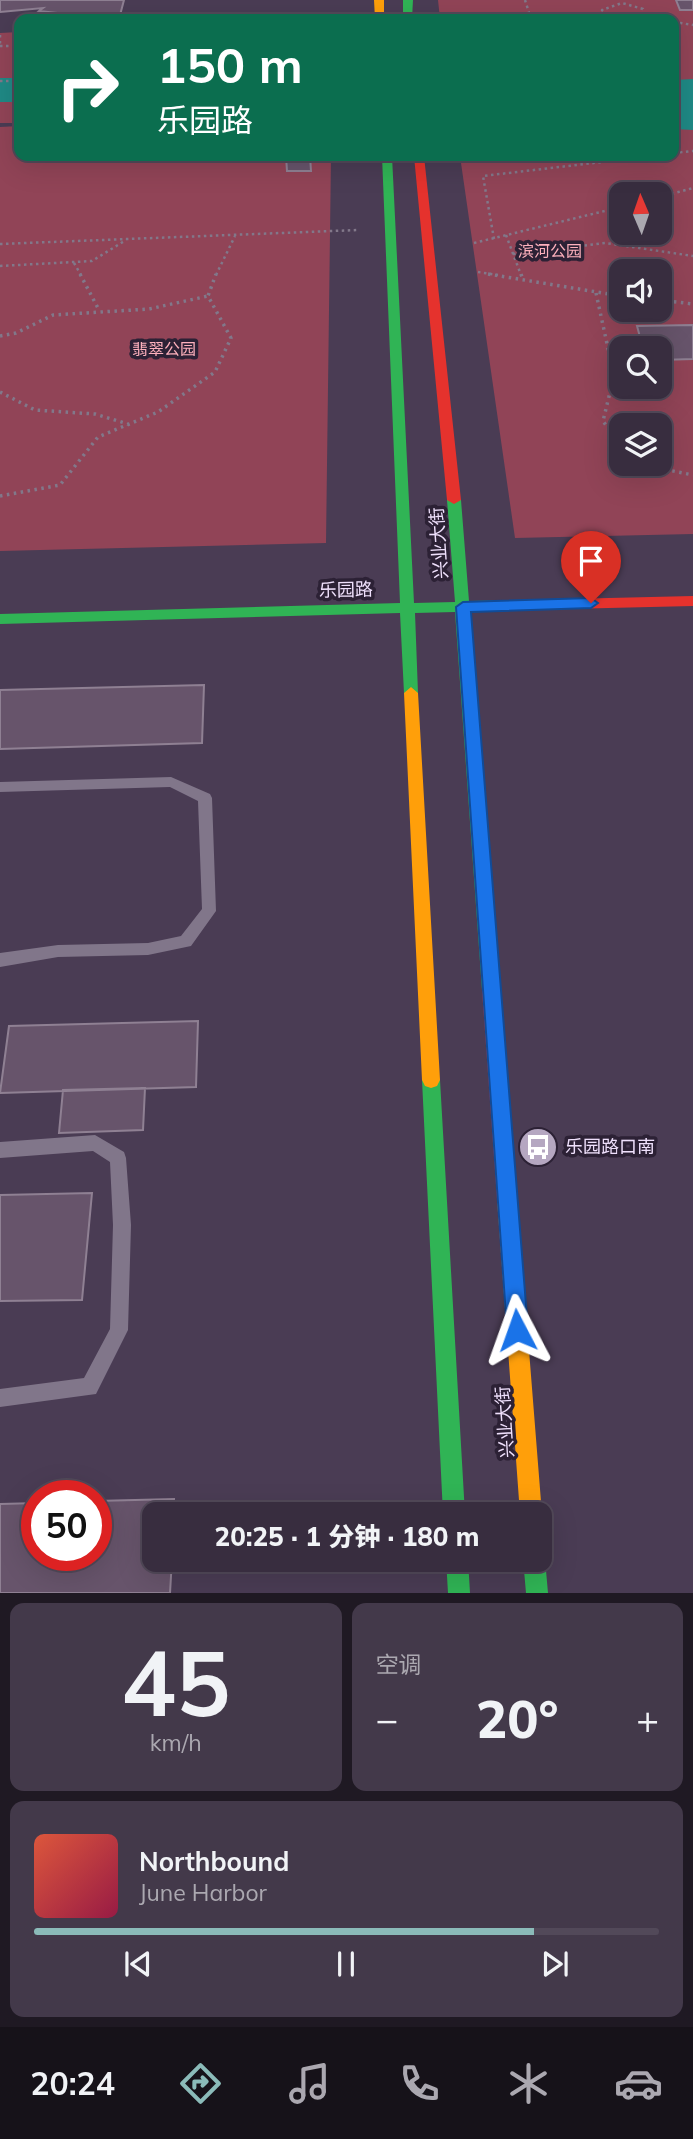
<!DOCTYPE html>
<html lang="zh">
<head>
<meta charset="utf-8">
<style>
  :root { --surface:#382d3f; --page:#43394a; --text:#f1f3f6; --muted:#aba8b0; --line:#524959; --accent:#8bbbb9 }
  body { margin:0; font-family:Mulish,"Noto Sans SC",sans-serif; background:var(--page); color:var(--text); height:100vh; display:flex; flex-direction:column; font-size:26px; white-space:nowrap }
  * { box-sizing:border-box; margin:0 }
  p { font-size:23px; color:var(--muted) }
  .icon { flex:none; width:38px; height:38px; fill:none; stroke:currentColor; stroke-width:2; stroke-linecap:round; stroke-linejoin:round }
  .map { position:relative; height:1593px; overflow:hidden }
  .side { display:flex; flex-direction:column; gap:10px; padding:10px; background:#1f1923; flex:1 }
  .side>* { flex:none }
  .hud { position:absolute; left:14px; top:14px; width:665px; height:147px; border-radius:14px; box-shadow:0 7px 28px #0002,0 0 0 2px var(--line); background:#0b6e4f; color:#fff; overflow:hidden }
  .needle { width:46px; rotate:358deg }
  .tools { position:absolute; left:609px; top:182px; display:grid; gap:14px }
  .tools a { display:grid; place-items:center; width:63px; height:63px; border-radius:14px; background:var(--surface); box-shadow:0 7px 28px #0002,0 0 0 2px var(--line); font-size:35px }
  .speed { position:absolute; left:21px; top:1480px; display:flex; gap:14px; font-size:35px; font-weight:700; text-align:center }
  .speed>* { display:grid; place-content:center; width:91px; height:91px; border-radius:50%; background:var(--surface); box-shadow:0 7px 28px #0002,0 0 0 2px var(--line); line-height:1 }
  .speed .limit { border:10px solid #d22; background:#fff; color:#111 }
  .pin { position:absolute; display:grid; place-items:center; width:60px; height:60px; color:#fff; margin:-72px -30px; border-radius:50% 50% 50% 0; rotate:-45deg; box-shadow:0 0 7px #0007 }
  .pin .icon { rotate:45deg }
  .me { position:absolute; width:77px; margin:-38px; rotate:356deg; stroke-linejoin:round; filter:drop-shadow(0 0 5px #0008) }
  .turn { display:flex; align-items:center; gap:24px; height:147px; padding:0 28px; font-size:32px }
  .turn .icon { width:91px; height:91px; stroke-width:2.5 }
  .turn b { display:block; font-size:49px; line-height:60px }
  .big { font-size:52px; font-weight:800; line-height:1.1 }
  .side .tile { flex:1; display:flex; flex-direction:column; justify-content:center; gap:10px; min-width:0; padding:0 24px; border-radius:14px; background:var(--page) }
  .side .dial { align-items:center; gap:0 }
  .dial b { font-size:91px; line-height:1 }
  .song { display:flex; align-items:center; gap:21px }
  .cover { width:84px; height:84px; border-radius:10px; background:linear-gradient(135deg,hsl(10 70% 55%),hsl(340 70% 35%)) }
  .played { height:7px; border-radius:4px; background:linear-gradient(90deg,var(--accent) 80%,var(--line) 80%) }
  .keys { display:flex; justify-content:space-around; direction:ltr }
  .heat { display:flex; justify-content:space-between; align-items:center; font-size:38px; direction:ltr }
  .side .tiles { flex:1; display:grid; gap:10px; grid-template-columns:1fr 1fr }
  .tile:last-child { grid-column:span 2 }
  .trip { position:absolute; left:142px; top:1502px; width:410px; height:70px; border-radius:14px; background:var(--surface); box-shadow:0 7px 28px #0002,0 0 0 2px var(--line); font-weight:800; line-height:70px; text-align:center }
  .tab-bar { display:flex; height:112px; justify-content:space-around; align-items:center; background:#161219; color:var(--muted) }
  .tab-bar .icon { width:49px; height:49px }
  .tab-bar .selected { color:var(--accent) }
  .tab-bar b { font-size:32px; color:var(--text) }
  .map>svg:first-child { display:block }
</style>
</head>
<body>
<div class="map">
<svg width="693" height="1593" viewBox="0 0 693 1593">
  <rect width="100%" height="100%" fill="#4a3c54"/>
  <!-- green -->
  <path fill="#914457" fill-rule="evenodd" d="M438 0H693V534L515 538 460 156H674V19H440ZM621 194H660V233H621ZM621 271H660V310H621ZM621 348H660V387H621ZM621 425H660V464H621Z
    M19 32V123H0V33Z
    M19 126V156H331L326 543 0 551V127Z"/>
  <!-- water -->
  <path fill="#1f8985" d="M693 79V130L674 129V80Z"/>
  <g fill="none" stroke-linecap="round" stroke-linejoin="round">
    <!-- river -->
    <path fill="#1f8985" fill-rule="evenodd" d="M0 78H19V102H0Z"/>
  </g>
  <!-- building -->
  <path fill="#67546b" stroke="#8f8093" stroke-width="2" d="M0 0H124L119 19H113L39 11 43 8 0 12Z
    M676 0H693V10H680Z
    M286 156H310L311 171H287Z
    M693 325V359L660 360V348H643L637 326Z
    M204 685 202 743 0 749V690Z
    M198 1021 196 1087 0 1093 9 1026Z
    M145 1088 143 1130 59 1133 63 1090Z
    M92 1193 82 1300 0 1301V1195Z
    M174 1499 173 1514H154V1559H172L170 1593H0V1504L37 1503V1556H96V1501Z"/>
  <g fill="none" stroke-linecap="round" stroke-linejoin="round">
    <!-- path-far1 -->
    <path stroke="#82788a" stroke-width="2.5" stroke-dasharray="2.5 3.5" stroke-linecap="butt" d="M525 0 531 19
      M644 15 661 19
      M530 17 602 13
      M612 19 602 10 622 3 643 9 644 15 639 19
      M674 22 693 25
      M0 35V46
      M0 46H19
      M0 81H19
      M674 153 693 151
      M660 197 693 188
      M506 235 521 275
      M494 239 483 176 653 156
      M474 243 621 207
      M0 244 358 230
      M513 254 605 243 693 256
      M74 263 81 275
      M0 266 92 261 126 240
      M478 272 498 275
      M216 275 235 236"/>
    <!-- path -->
    <path stroke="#82788a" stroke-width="3.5" stroke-dasharray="2.5 4.5" stroke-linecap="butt" d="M80 274 99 310
      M488 274 621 296
      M521 274 523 280
      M596 293 614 376 603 421 621 446
      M660 300 693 304
      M0 336 16 333 53 315 149 309 208 296
      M0 392 35 410 95 414 128 424
      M638 464 693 475
      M0 496 60 485 98 437 158 412 215 372 231 338 208 296 216 274"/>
    <!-- lane -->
    <path fill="#81768a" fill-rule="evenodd" d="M171 777 210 794 212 798 216 911 191 946 148 955 58 957 0 967V953L58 945 148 943 181 936 202 909 198 801 170 787 0 792V782Z
      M95 1135 124 1152 126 1158 131 1225 128 1330 96 1394 0 1407V1389L84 1378 110 1329 113 1225 110 1162 93 1151 0 1158V1142Z"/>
    <!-- fast -->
    <path fill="#30b455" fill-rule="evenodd" d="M403 0H413L412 19H403Z
      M382 156H392L414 603 455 602 447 500 454 496 461 500 469 601 524 600 531 605 524 610 470 611 500 990 497 995 491 998 485 995 482 990 455 612 415 613 418 693 411 699 404 693 400 613 0 624V614L400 603Z
      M431 1072 437 1074 440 1080 465 1514H443L422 1080 425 1074Z
      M539 1550 545 1559 548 1593H526L523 1559H539Z
      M446 1559H468L470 1593H448Z"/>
    <!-- slow -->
    <path fill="#ff9f0a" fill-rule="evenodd" d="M374 0H384V19H375Z
      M411 687 418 693 440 1080 437 1086 431 1088 425 1086 422 1080 404 693Z
      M507 1190 514 1193 517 1199 542 1514 539 1521V1514H520L497 1199 500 1193Z"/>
    <!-- jam -->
    <path fill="#e5322d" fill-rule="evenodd" d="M414 156H424L461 500 454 504 447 500Z
      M693 596V606L524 610 517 605 524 600Z
      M491 982 497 985 500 990 517 1199 514 1205 507 1208 500 1205 497 1199 482 990 485 985Z"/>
  </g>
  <!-- route -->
  <path fill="#1a73e8" stroke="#114b97" stroke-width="2" d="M591 598 598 603 591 608 471 612 528 1330 525 1338 517 1341 510 1338 507 1330 456 607 463 602Z"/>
  <!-- icons -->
  <defs>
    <symbol id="bus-disc" viewBox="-11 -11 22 22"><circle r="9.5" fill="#b5a7c1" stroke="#2c2135"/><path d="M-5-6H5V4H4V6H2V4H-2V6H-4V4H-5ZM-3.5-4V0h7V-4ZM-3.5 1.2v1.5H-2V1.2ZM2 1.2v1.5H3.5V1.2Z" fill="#fff"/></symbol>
  </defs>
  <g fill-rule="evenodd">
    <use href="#bus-disc" x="516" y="1125" width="44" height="44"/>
  </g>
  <g text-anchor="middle" stroke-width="7" stroke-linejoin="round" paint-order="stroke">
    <!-- far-park labels -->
    <g font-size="16" fill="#fdb0bc" stroke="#2c2135">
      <text x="550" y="257">滨河公园</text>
      <text x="164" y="355">翡翠公园</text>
    </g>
    <!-- street labels -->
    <g font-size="18" fill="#efe0fc" stroke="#2c2135">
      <text transform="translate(439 543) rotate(-94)" y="6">兴业大街</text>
      <text transform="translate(346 590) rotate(-1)" y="6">乐园路</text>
      <text transform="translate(505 1422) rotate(-94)" y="6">兴业大街</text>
    </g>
    <!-- poi labels -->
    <g font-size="18" fill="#efe0fc" stroke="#2c2135" text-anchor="start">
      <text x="565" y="1153">乐园路口南</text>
    </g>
  </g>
</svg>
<div class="tools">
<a><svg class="needle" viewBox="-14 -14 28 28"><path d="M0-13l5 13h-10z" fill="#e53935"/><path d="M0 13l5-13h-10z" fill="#aba8b0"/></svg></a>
<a><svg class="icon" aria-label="sound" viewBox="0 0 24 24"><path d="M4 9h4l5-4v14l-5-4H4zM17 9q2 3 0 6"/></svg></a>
<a><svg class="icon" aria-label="search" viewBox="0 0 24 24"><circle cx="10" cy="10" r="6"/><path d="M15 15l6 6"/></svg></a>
<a><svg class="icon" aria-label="layers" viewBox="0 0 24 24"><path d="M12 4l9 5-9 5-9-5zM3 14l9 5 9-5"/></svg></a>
</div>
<div class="speed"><div class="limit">50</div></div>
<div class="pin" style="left:591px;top:603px;background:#d93025"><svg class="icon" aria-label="arrive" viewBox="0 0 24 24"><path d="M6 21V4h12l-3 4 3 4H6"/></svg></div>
<svg class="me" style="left:517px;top:1330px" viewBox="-20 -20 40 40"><path d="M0-17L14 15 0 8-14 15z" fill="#1a73e8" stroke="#fff" stroke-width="4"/></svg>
<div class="trip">20:25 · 1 分钟 · 180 m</div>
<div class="hud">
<div class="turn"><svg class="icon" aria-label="right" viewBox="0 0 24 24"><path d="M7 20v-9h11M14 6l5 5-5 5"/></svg><div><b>150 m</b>乐园路</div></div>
</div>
</div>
<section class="side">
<div class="tiles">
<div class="tile dial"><b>45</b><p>km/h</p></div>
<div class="tile"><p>空调</p>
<div class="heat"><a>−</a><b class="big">20°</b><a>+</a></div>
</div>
<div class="tile">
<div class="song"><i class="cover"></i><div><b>Northbound</b><p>June Harbor</p></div></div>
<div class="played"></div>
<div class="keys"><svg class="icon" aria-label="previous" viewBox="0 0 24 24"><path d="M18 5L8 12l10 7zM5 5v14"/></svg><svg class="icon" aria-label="pause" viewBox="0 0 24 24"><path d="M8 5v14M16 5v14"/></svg><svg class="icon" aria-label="next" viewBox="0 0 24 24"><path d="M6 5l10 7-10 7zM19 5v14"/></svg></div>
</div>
</div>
</section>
<nav class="tab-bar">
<b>20:24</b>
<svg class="icon selected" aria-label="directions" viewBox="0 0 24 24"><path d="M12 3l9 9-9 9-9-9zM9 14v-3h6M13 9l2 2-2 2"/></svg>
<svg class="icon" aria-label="music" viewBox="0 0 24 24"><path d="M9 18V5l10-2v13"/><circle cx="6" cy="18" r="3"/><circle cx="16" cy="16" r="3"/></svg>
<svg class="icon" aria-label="phone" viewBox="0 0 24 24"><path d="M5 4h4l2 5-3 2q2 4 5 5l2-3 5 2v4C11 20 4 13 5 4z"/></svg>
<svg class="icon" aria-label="climate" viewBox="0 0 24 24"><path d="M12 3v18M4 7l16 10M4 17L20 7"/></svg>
<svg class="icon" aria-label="car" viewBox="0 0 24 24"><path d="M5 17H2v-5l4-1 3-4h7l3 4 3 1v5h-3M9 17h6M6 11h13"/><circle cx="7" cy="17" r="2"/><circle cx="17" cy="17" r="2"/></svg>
</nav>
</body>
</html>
